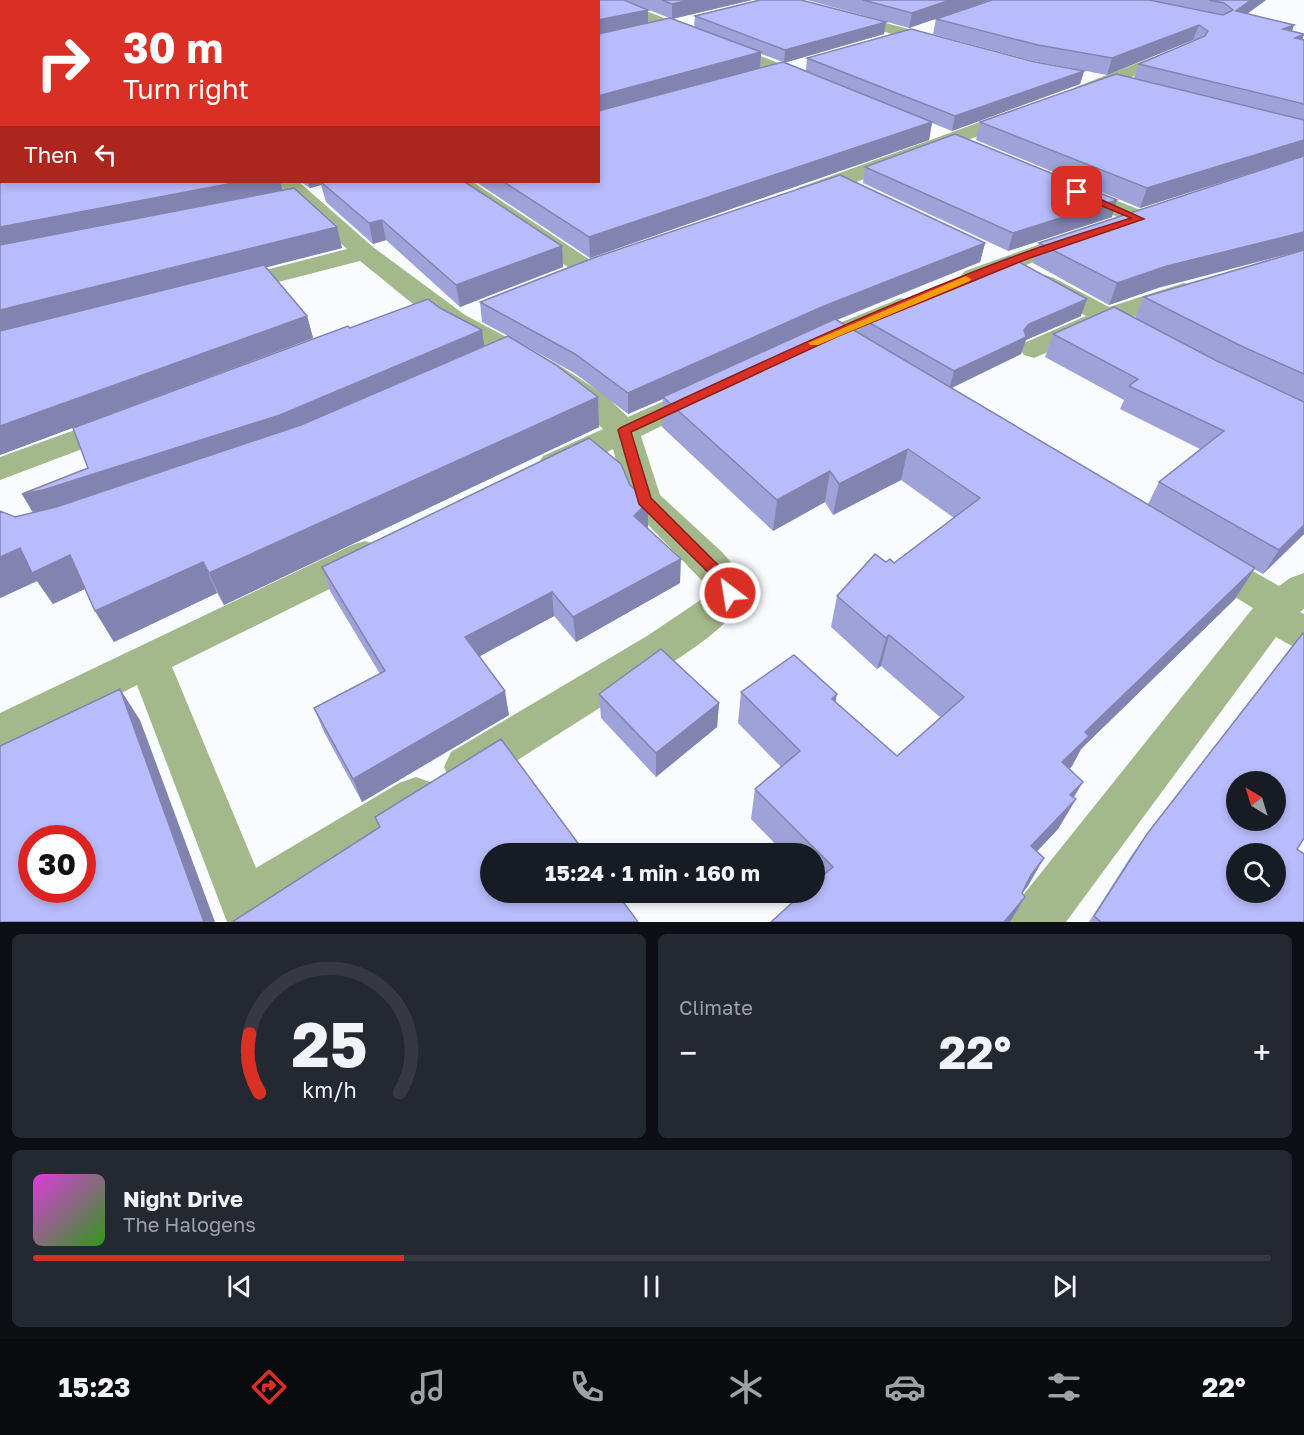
<!DOCTYPE html>
<html lang="en">
<head>
<meta charset="utf-8">
<style>
  :root { --surface:#171b24; --page:#242831; --text:#f1f3f6; --muted:#9ea1a6; --line:#363941; --accent:#d93025 }
  body { margin:0; font-family:"Golos Text",sans-serif; background:var(--page); color:var(--text); height:100vh; display:flex; flex-direction:column; font-size:22px; white-space:nowrap }
  * { box-sizing:border-box; margin:0 }
  p { font-size:20px; color:var(--muted) }
  .icon { flex:none; width:33px; height:33px; fill:none; stroke:currentColor; stroke-width:2; stroke-linecap:round; stroke-linejoin:round }
  .map { position:relative; height:922px; overflow:hidden }
  .drawer { display:flex; flex-direction:column; gap:12px; padding:12px; background:#0d0f14; flex:1 }
  .drawer>* { flex:none }
  .banner { position:absolute; left:0px; top:0px; width:600px; height:183px; box-shadow:0 3px 9px #0003; background:#d93025; color:#fff; overflow:hidden }
  .needle { width:39px; rotate:322deg }
  .tools { position:absolute; left:1226px; top:771px; display:grid; gap:12px }
  .tools a { display:grid; place-items:center; width:60px; height:60px; border-radius:50%; background:var(--surface); box-shadow:0 3px 9px #0003; font-size:30px }
  .speed { position:absolute; left:18px; top:825px; display:flex; gap:12px; font-size:30px; font-weight:700; text-align:center }
  .speed>* { display:grid; place-content:center; width:78px; height:78px; border-radius:50%; background:var(--surface); box-shadow:0 3px 9px #0003; line-height:1 }
  .speed .limit { border:9px solid #d22; background:#fff; color:#111 }
  .pin { position:absolute; display:grid; place-items:center; width:51px; height:51px; color:#fff; margin:-26px; border-radius:12px; box-shadow:0 3px 9px #0006 }
  .me { position:absolute; width:66px; margin:-33px; rotate:329deg; stroke-linejoin:round; filter:drop-shadow(0 0 4px #0008) }
  .turn { display:flex; align-items:center; gap:21px; height:126px; padding:0 24px; font-size:27px }
  .turn .icon { width:78px; height:78px; stroke-width:2.5 }
  .turn b { display:block; font-size:42px; line-height:51px }
  .then { display:flex; align-items:center; height:57px; padding:0 24px; background:#0003; gap:12px; font-size:22px }
  .big { font-size:45px; font-weight:700; line-height:1.1 }
  .drawer .tile { flex:1; display:flex; flex-direction:column; justify-content:center; gap:9px; min-width:0; padding:0 21px; border-radius:9px; background:var(--page) }
  .drawer .dial { align-items:center; gap:0 }
  .dial svg { height:156px; overflow:visible; fill:none; stroke:var(--line); stroke-width:7; stroke-linecap:round; text-anchor:middle }
  .dial text { fill:var(--text); stroke:none }
  .song { display:flex; align-items:center; gap:18px }
  .cover { width:72px; height:72px; border-radius:9px; background:linear-gradient(135deg,hsl(300 70% 55%),hsl(110 70% 35%)) }
  .played { height:6px; border-radius:3px; background:linear-gradient(90deg,var(--accent) 30%,var(--line) 30%) }
  .keys { display:flex; justify-content:space-around; direction:ltr }
  .heat { display:flex; justify-content:space-between; align-items:center; font-size:33px; direction:ltr }
  .drawer .tiles { flex:1; display:grid; gap:12px; grid-template-columns:1fr 1fr }
  .tile:last-child { grid-column:span 2 }
  .trip { position:absolute; left:480px; top:843px; width:345px; height:60px; border-radius:30px; background:var(--surface); box-shadow:0 3px 9px #0003; font-weight:700; line-height:60px; text-align:center }
  .dock { display:flex; height:96px; justify-content:space-around; align-items:center; background:#090b0e; color:var(--muted) }
  .dock .icon { width:42px; height:42px }
  .dock .selected { color:var(--accent) }
  .dock b { font-size:27px; color:var(--text) }
  .map>svg:first-child { display:block }
</style>
</head>
<body>
<div class="map">
<svg width="1304" height="922" viewBox="0 0 1304 922">
  <rect width="100%" height="100%" fill="#fafbfe"/>
  <g fill="none" stroke-linecap="round" stroke-linejoin="round">
    <!-- minor -->
    <path fill="#a4b98b" fill-rule="evenodd" d="M599 0H618L817 78 820 82 817 86H805L601 3Z
      M776 0H799L950 40 952 43 944 48 778 3Z
      M1179 47 1187 52 1185 55 1088 95H1076L1073 91 1076 87Z
      M1019 108 1026 110 1028 114 1026 118 814 198 806 200 798 198 795 193 798 188Z
      M276 182H299L373 247 465 315 557 364 605 395 628 417 693 388 704 385 715 388 719 394 715 400 641 436 660 495 722 552 741 574 749 593C726 635 660 669 620 695 574 724 529 753 483 782L467 788 451 782 444 767 451 752 647 636 699 601 710 589 632 508 627 500 613 449C592 460 567 478 543 472L538 464 543 456 603 429C557 382 502 361 447 327 416 309 388 283 360 261L228 295 219 292 215 287 219 282 347 249Z
      M448 182H473L596 264 600 269 596 274 587 277 578 274 451 187Z
      M1072 183 1148 213 1151 218 1148 223 1140 225 1132 223 1064 195 1061 190 1064 185Z
      M1077 231 1085 233 1089 238 1085 243 983 281 974 284 965 281 961 276 965 271Z
      M1045 275 1054 278 1109 307 1184 283 1193 285 1197 291 1193 297 1130 318 1152 329 1156 335 1152 341C1134 345 1122 335 1106 327L1034 358 1024 355 1020 349 1024 343 1086 316 1036 288 1032 283 1036 278Z
      M901 298 910 300 914 306 910 312 818 352 808 354 798 352 794 346 798 340Z
      M119 414 130 417 135 424 130 431 0 480V457Z
      M365 541 378 545 383 555 378 565 172 667 256 868 399 783 416 777 433 783 440 799 433 815 276 914 279 922H227L137 685 16 748 0 754V713L352 545Z
      M1205 547 1218 551 1279 586 1290 578 1304 573V609L1300 612 1304 614V650L1290 645 1276 637 1066 922H1008L1016 904 1253 608 1192 571 1186 561 1192 551Z"/>
  </g>
  <!-- wall -->
  <path fill="#9fa2d9" fill-rule="evenodd" d="M0 0H624L648 10V23L670 18 694 27 695 16 760 0H801L886 22 884 34 785 62 806 71 807 58 911 29 1035 62 1084 71 1080 84 952 131 932 123 929 140 590 258 476 182H598V2H2V182H280L283 190 294 188 337 227 342 248 266 267 307 316 313 338 0 455ZM761 54 783 62 760 68Z
    M624 0H752L672 19Z
    M807 0H990L909 28Z
    M992 0H1266L1247 14 1294 25 1292 31 1304 40V156L1140 208 976 140 980 122 1134 78 1139 64 1194 41 1193 40 1107 75 1034 61 933 34 936 19Z
    M865 167 1112 217 1008 251 863 183Z
    M301 182H465L562 246 563 267 460 307 386 240 373 244 326 202 321 185 310 188Z
    M985 243 980 262 837 320 859 332 861 318 1081 316 1026 340 1021 354 952 388 1148 504 1159 482 1200 449 1120 409 1124 400 1045 357 1053 334 1135 318 1144 297 1304 250V534L1263 574 1254 569 1235 599 1081 749 1072 766 1069 769 1074 798 1076 799 1058 829 1037 851 1028 886 1022 893 1025 897 1010 922H771L814 892V854H785L751 819 755 789 781 767 738 723 741 692 836 702 897 756 941 718 881 666 877 669 831 627 837 596 886 562 894 563 954 518 901 480 833 515 825 502 773 531 662 427 663 399 628 414 576 374 520 343 599 427 224 605 217 593 114 642 95 611 85 589 53 604 37 581 0 598V511L15 517 33 513 22 494 88 468 350 328 484 347 508 336 482 322 480 302Z
    M1039 243 1158 288 1109 305 1033 263Z
    M648 502V527L647 528 680 583 576 642 554 616 480 656 509 715 362 802 324 732 314 708 380 674 330 591 322 567Z
    M599 694 719 703 717 727 656 777 601 718Z
    M1147 834 1297 849 1304 922H1089L1131 856Z"/>
  <!-- shaded-wall -->
  <path fill="#8284b0" d="M690 0H752L672 19V4Z
    M950 0H990L909 28 912 13Z
    M1251 0H1266L1230 26 1236 11Z
    M648 10V24L598 36V20Z
    M886 22 884 34 784 63 785 50Z
    M1199 25 1193 40 1107 75 1112 58Z
    M1294 25 1288 40 1283 29Z
    M1304 34V35L1298 50 1295 38Z
    M761 52 760 69 598 114V96Z
    M1084 71 1080 84 952 131 955 116Z
    M932 122 929 140 590 258 589 237Z
    M1304 140V156L1140 208 1147 188Z
    M239 182H280L284 194 0 250V227Z
    M308 182H338H321V185L310 188Z
    M1117 200 1112 217 1008 251 1013 233Z
    M382 220 386 240 373 244 369 223Z
    M337 227 342 248 0 335V310Z
    M1304 232V250L1158 288 1109 305 1117 283 1167 266Z
    M985 243 980 262 821 326 663 397V399L628 414V393L824 306Z
    M562 246 563 267 460 307 456 285Z
    M1087 299 1081 316 1026 340 1021 354 949 389 954 371 1024 330 1029 324Z
    M307 316 313 338 0 455V426Z
    M482 330 485 351 287 437 36 517 22 494Z
    M598 397 599 427 224 605 209 573Z
    M908 449 901 480 833 515 839 484Z
    M830 471 825 502 773 531 777 500Z
    M648 502V527L635 541 634 516Z
    M1304 525V534L1263 574 1279 550Z
    M20 548 70 555 89 587 53 604 37 581 0 598V557Z
    M681 559 680 583 576 642 573 617Z
    M203 562 217 593 114 642 95 611Z
    M1255 568 1235 599 1081 749 1072 766 1046 792 1062 762 1085 732Z
    M552 592 554 616 471 661 465 637Z
    M889 635 881 666 877 669 886 638Z
    M120 689 140 720 215 922H204Z
    M505 691 509 715 362 802 353 779Z
    M837 694 831 725 832 699Z
    M719 703 717 727 656 777V753Z
    M1083 782 1068 807 1076 799 1058 829 1015 875 1031 846 1070 795Z
    M1044 858 1028 886 1014 903 1031 875Z
    M1025 897 1010 922H1004Z"/>
  <!-- building -->
  <path fill="#b9bcfc" stroke="#8284b0" stroke-width="1.5" fill-rule="evenodd" d="M0 0H624L648 10 598 20V2H2V182H239L0 227Z
    M662 0H690L672 4Z
    M760 0H801L886 22 785 50 695 16Z
    M863 0H950L912 13Z
    M992 0H1149L1223 15 1233 10 1224 3 1209 0H1251L1236 11 1294 25 1283 29 1304 34 1295 38 1304 40V104L1139 64 1205 36 1208 31 1199 25 1112 58 1038 45 936 19Z
    M670 18 761 52 598 96V34Z
    M911 29 1035 62 1084 71 955 116 807 58Z
    M783 62 932 122 589 237 504 182H598V111Z
    M1116 74 1304 120V140L1147 188 980 122Z
    M955 134 1117 200 1013 233 865 167Z
    M1304 156V232L1167 266 1117 283 1039 243Z
    M840 175 985 243 824 306 628 393 575 354 480 302 596 257Z
    M321 182H465L562 246 456 285 382 220 369 223Z
    M294 188 337 227 0 310V245Z
    M1304 250V374L1239 345 1144 297Z
    M1010 257 1087 299 1029 324 1024 330 1026 337 954 371 861 318Z
    M264 265 307 316 0 426V331Z
    M428 299 440 308 482 330 280 415 43 490 22 494 88 468 73 428 348 326 350 328Z
    M1114 307 1217 361 1304 402V525L1279 550 1159 482 1224 431 1129 386 1138 379 1053 334Z
    M835 319 1255 568 1085 732 1089 736 1062 762 1083 782 1070 795 1076 799 1031 846 1044 858 1031 875 1022 893 1025 897 1004 922H771L804 892H814V883L833 867 755 789 800 751 741 692 794 655 837 694 832 699 897 756 964 697 889 635 886 638 837 596 875 554 886 562 890 559 894 563 980 498 908 449 839 484 830 471 777 500 663 397Z
    M508 336 556 365 598 397 209 573 203 562 95 611 70 555 32 573 20 548 0 557V511L15 517 56 507 301 425Z
    M589 438 621 464 630 485 648 502 634 516 681 559 573 617 552 592 465 637 505 691 353 779 314 708 385 671 322 567Z
    M1303 633 1304 634V838L1297 849 1304 854V922H1101L1094 916 1147 834ZM1236 782H1275V820H1236ZM1236 854H1275V892H1236Z
    M661 649 719 703 656 753 599 694Z
    M120 689 204 922H0V746ZM32 838H82V890H32Z
    M501 739 586 854H490V892H616L638 922H232L380 827 375 817Z"/>
  <!-- route -->
  <path fill="#d93025" stroke="#8d1f18" stroke-width="1.5" d="M1073 190H1080L1144 219 1027 259 836 337 631 432 651 498 733 580 738 593 735 598H724L714 578 639 504 618 430 620 428C751 367 882 305 1018 255 1055 241 1093 230 1131 218L1073 194Z"/>
  <!-- slow -->
  <path fill="#f59e0b" d="M966 276 971 279 970 281 818 345H810L808 343Z"/>
</svg>
<div class="tools">
<a><svg class="needle" viewBox="-14 -14 28 28"><path d="M0-13l5 13h-10z" fill="#e53935"/><path d="M0 13l5-13h-10z" fill="#9ea1a6"/></svg></a>
<a><svg class="icon" aria-label="search" viewBox="0 0 24 24"><circle cx="10" cy="10" r="6"/><path d="M15 15l6 6"/></svg></a>
</div>
<div class="speed"><div class="limit">30</div></div>
<div class="pin" style="left:1077px;top:192px;background:#d93025"><svg class="icon" aria-label="arrive" viewBox="0 0 24 24"><path d="M6 21V4h12l-3 4 3 4H6"/></svg></div>
<svg class="me" style="left:730px;top:593px" viewBox="-20 -20 40 40"><circle r="17" fill="#d93025" stroke="#fff" stroke-width="3"/><path d="M0-11L8 9 0 5-8 9z" fill="#fff"/></svg>
<div class="trip">15:24 · 1 min · 160 m</div>
<div class="banner">
<div class="turn"><svg class="icon" aria-label="right" viewBox="0 0 24 24"><path d="M7 20v-9h11M14 6l5 5-5 5"/></svg><div><b>30 m</b>Turn right</div></div>
<div class="then">Then<svg class="icon" aria-label="left" viewBox="0 0 24 24"><path d="M17 20v-9H6M10 6l-5 5 5 5"/></svg></div>
</div>
</div>
<section class="drawer">
<div class="tiles">
<div class="tile dial"><svg viewBox="0 0 100 80">
<path d="M14 69A42 42 0 1 1 86 69"/>
<path d="M14 69A42 42 0 0 1 9 39" stroke="#d93025"/>
<text x="50" y="56" font-size="32" font-weight="700">25</text>
<text x="50" y="72" font-size="11">km/h</text>
</svg></div>
<div class="tile"><p>Climate</p>
<div class="heat"><a>−</a><b class="big">22°</b><a>+</a></div>
</div>
<div class="tile">
<div class="song"><i class="cover"></i><div><b>Night Drive</b><p>The Halogens</p></div></div>
<div class="played"></div>
<div class="keys"><svg class="icon" aria-label="previous" viewBox="0 0 24 24"><path d="M18 5L8 12l10 7zM5 5v14"/></svg><svg class="icon" aria-label="pause" viewBox="0 0 24 24"><path d="M8 5v14M16 5v14"/></svg><svg class="icon" aria-label="next" viewBox="0 0 24 24"><path d="M6 5l10 7-10 7zM19 5v14"/></svg></div>
</div>
</div>
</section>
<nav class="dock">
<b>15:23</b>
<svg class="icon selected" aria-label="directions" viewBox="0 0 24 24"><path d="M12 3l9 9-9 9-9-9zM9 14v-3h6M13 9l2 2-2 2"/></svg>
<svg class="icon" aria-label="music" viewBox="0 0 24 24"><path d="M9 18V5l10-2v13"/><circle cx="6" cy="18" r="3"/><circle cx="16" cy="16" r="3"/></svg>
<svg class="icon" aria-label="phone" viewBox="0 0 24 24"><path d="M5 4h4l2 5-3 2q2 4 5 5l2-3 5 2v4C11 20 4 13 5 4z"/></svg>
<svg class="icon" aria-label="climate" viewBox="0 0 24 24"><path d="M12 3v18M4 7l16 10M4 17L20 7"/></svg>
<svg class="icon" aria-label="car" viewBox="0 0 24 24"><path d="M5 17H2v-5l4-1 3-4h7l3 4 3 1v5h-3M9 17h6M6 11h13"/><circle cx="7" cy="17" r="2"/><circle cx="17" cy="17" r="2"/></svg>
<svg class="icon" aria-label="filters" viewBox="0 0 24 24"><path d="M4 7h16M4 17h16"/><circle cx="9" cy="7" r="2"/><circle cx="15" cy="17" r="2"/></svg>
<b>22°</b>
</nav>
</body>
</html>
